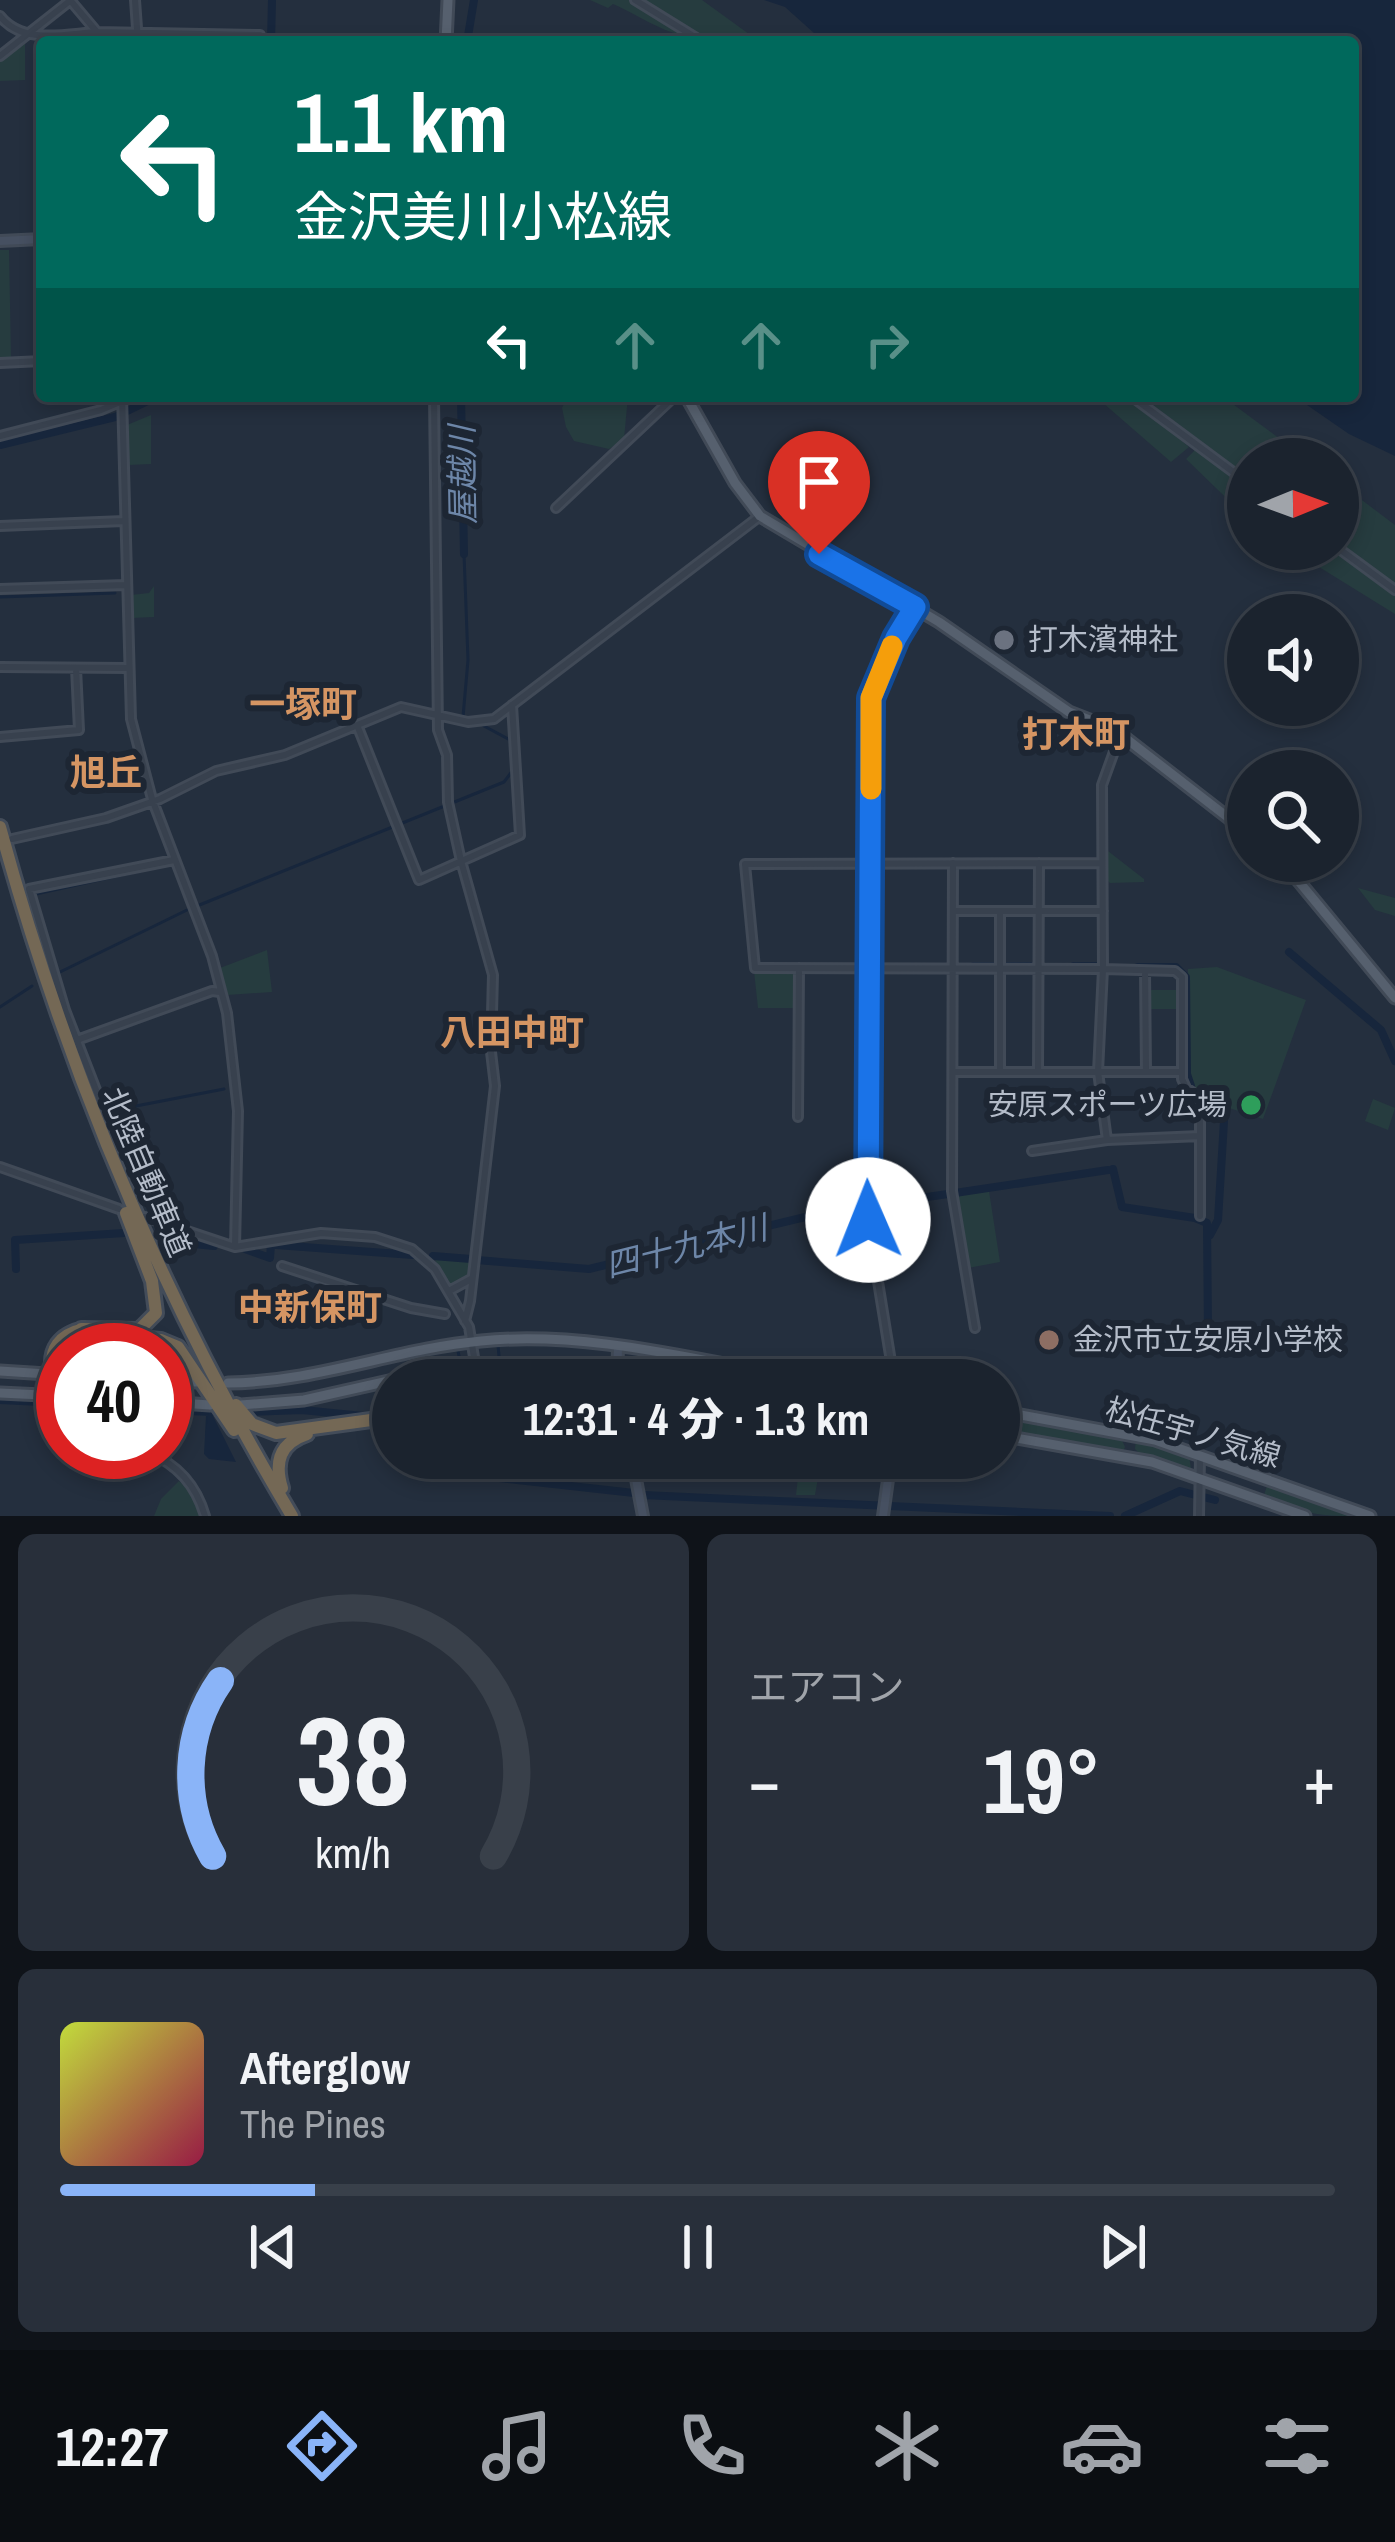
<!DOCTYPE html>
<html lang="ja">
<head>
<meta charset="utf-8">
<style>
  :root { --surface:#1b232e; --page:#282f3a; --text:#f1f3f6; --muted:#a0a4aa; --line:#39404a; --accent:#8ab4f8 }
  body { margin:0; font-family:"Archivo Narrow","Noto Sans JP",sans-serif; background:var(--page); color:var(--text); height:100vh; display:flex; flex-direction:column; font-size:45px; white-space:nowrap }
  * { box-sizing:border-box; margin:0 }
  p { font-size:39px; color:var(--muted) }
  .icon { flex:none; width:66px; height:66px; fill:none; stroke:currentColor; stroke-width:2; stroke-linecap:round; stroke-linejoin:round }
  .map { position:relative; height:1516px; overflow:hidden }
  .sheet { display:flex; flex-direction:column; gap:18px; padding:18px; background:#0f1319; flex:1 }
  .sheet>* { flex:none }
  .hud { position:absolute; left:36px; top:36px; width:1323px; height:366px; border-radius:12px; box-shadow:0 6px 18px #0003,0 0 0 3px var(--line); background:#00695c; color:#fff; overflow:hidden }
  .needle { width:78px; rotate:89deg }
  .fabs { position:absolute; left:1227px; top:438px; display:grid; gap:24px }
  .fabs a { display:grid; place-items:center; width:132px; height:132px; border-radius:50%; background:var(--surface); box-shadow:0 6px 18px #0003,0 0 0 3px var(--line); font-size:60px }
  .speed { position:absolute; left:36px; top:1323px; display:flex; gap:24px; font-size:60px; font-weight:700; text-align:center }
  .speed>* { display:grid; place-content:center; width:156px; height:156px; border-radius:50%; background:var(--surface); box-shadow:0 6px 18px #0003,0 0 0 3px var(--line); line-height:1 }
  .speed .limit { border:18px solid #d22; background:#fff; color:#111 }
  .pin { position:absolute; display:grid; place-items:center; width:102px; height:102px; color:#fff; margin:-123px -51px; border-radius:50% 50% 50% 0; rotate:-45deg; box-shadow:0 0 12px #0007 }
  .pin .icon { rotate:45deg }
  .me { position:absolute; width:132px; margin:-66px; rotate:359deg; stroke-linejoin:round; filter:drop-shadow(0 0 9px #0008) }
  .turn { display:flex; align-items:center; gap:42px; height:252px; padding:0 60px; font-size:54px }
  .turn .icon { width:156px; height:156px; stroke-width:2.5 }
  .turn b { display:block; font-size:84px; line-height:102px }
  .lanes { display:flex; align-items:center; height:114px; padding:0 60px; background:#0003; justify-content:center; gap:60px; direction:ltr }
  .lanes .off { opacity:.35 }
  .big { font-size:90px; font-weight:800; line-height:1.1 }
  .sheet .tile { flex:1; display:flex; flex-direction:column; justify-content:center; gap:18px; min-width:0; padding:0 42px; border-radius:18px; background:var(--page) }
  .sheet .dial { align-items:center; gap:0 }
  .dial svg { height:312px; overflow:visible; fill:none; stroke:var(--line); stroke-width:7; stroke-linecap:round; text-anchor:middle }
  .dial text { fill:var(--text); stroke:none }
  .song { display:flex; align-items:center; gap:36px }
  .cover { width:144px; height:144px; border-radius:18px; background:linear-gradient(135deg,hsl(70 70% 55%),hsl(340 70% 35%)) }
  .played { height:12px; border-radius:6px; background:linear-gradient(90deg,var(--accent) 20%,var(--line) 20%) }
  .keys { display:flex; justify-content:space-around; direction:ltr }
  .heat { display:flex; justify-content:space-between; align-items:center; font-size:66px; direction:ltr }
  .sheet .tiles { flex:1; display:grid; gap:18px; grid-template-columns:1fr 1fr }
  .tile:last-child { grid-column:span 2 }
  .trip { position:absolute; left:372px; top:1359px; width:648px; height:120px; border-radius:60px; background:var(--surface); box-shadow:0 6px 18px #0003,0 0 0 3px var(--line); font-weight:800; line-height:120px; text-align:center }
  .tabs { display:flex; height:192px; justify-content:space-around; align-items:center; background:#0b0e12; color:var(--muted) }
  .tabs .icon { width:84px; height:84px }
  .tabs .selected { color:var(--accent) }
  .tabs b { font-size:54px; color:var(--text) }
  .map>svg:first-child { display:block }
</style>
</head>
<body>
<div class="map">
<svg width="1395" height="1516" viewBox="0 0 1395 1516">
  <rect width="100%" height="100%" fill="#242f3e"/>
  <!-- green -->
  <path fill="#263c3f" d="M590 0H702L760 42H710L702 37C670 39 641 16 613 4L608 8Z
    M25 41V80L0 81V61Z
    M0 250H9L11 357 0 359Z
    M568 396H628L624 439 609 449 574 441 566 427 562 408Z
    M1095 396H1129L1189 447 1171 462Z
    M1141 396H1222L1307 459H1248V477Z
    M151 415V464L128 465 127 425Z
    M1195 450 1248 488V519L1186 459Z
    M1338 482 1395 525V584L1338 543Z
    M1290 549H1332L1395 595V614Z
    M154 586V617L131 618V595L149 593Z
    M1108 851 1144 879V882L1110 883 1106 879Z
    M1358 888 1395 898V916L1375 910Z
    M267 950 272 992 227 995 220 968Z
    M1217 967 1306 1000 1263 1119 1226 1107V1121L1188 1079V969Z
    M798 970 797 1008H758L754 971Z
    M1148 990H1181L1180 1009H1148Z
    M1373 1099 1395 1108 1388 1130 1365 1121Z
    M989 1191 1000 1262 968 1268 956 1196Z
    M433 1257 471 1261 470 1277 452 1287Z
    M999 1415 1121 1438 1125 1447 1122 1453 999 1431Z
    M1136 1439 1189 1455 1191 1469 1140 1454 1135 1449Z
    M805 1458 821 1461 815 1495H796L800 1459Z
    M179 1481 190 1491 200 1516H154L161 1499Z
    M1268 1483 1358 1516C1312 1516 1305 1513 1264 1495Z"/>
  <!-- water -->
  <path fill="#17263c" d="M764 0H1395V456L1349 434 1294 396H1353V42H824L785 7Z
    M206 1416H213L236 1462 209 1459 204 1454Z"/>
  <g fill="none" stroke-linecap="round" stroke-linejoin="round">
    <!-- stream -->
    <path stroke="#17263c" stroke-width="3" d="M0 246 42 244
      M0 597 115 593
      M463 717 468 660 464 554
      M36 894 162 866
      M197 906 504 782 513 770 510 740 484 726
      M58 973 187 910
      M0 1007 32 986
      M85 1041 209 996
      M136 1106 224 1089
      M106 1112 132 1107
      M498 1345 499 1356
      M458 1351 460 1361
      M458 1380 459 1378"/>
    <!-- river -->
    <path stroke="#17263c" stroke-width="8" d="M271 42 272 0
      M467 42 474 0
      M461 396 464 554
      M0 445 115 417 158 396
      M1289 952 1381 1030 1395 1061
      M974 966H997
      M1002 966H1030
      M1074 966H1100
      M1138 967H1176L1186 977 1187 1074 1191 1086
      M1205 1102 1224 1121 1218 1220 1210 1235
      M1113 1169 1122 1207 1195 1218 1207 1223 1208 1331
      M955 1193 1108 1170
      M913 1199 948 1194
      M874 1205 905 1201
      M830 1212 861 1207
      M163 1241 214 1246
      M276 1245 413 1255
      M245 1249 270 1258 271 1245
      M433 1256 471 1259
      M477 1260 589 1269 822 1213
      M16 1269 15 1240 124 1233
      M0 1400 41 1402
      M165 1410 213 1412
      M245 1412 302 1410 363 1416
      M468 1458 474 1471 486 1477
      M491 1477 634 1493
      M643 1495 1110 1516
      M1125 1516 1180 1491 1215 1500"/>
    <defs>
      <path id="tertiary" d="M70 0 97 32 260 35
        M135 0 138 42
        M635 0 703 42
        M0 16C23 45 64 34 97 32
        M0 56 71 0
        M0 363 42 361
        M122 396 131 719 152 799 212 956 227 1013 238 1111 235 1247
        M434 396 438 730 447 755 448 802 461 861 493 975 491 1052 495 1086 470 1301 465 1321
        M1131 396 1248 483
        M0 436 101 410 134 396
        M556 508 675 396
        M0 526 124 521
        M1338 548 1395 590
        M0 589 126 585
        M0 667 127 668
        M357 725 419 880 520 835 512 705
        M1120 735 1102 785 1103 969 1175 971 1182 977V1079L1186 1088 1200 1097V1216
        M0 737 79 730 76 668
        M12 839 106 818 160 799 216 771 285 755 401 707 468 722 494 719 760 516
        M953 863 952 1191 975 1328
        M1102 863 745 864 755 968 1103 969 1098 1072 1107 1140
        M953 911H1103
        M1145 971 1146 1071
        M77 1040 212 991 220 992
        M953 1072H1182
        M1000 1072V911
        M1038 1072 1039 863
        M103 1108 65 1010 29 889 174 860
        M798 1117 799 968
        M1032 1151 1107 1140 1200 1136
        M0 1167 119 1209
        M145 1217 235 1247 321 1233 375 1237 412 1249 435 1269 469 1327 475 1363
        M282 1266 411 1308 445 1314
        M449 1291 471 1279
        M53 1377V1410L63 1430
        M894 1380 868 1220 871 697 897 638 915 607
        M148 1452C178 1465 196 1485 205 1516
        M1199 1516 1200 1457"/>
      <path id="secondary" d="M0 241 42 239
        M617 1380 618 1348
        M632 1458 643 1516
        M883 1516 891 1458"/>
      <path id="primary" d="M446 42 448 0
        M686 396 735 483 760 516 939 622 1069 712 1115 730 1248 833
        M1282 861 1395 998
        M0 1371 63 1375
        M165 1380 196 1382
        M395 1380C500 1354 573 1362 678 1380
        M228 1383C317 1382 395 1349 481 1341 590 1330 703 1362 810 1380
        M0 1393 63 1396
        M165 1402 210 1405
        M241 1405 304 1400 393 1380
        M999 1411 1155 1440 1370 1516
        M999 1435 1152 1462 1305 1516"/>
      <path id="motorway" d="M0 827C66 1069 163 1301 292 1516
        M81 1329 139 1330 156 1313 152 1281 126 1213
        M126 1337 161 1340 178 1347 234 1430
        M476 1365 479 1380
        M53 1374C48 1349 60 1334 84 1329
        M236 1405 252 1424 276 1433 393 1417
        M282 1488C274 1462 280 1443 307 1434"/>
    </defs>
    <!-- tertiary casing -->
    <use href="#tertiary" stroke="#414a57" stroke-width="12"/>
    <!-- secondary casing -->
    <use href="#secondary" stroke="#414a57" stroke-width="14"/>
    <!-- primary casing -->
    <use href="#primary" stroke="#414a57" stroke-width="15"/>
    <!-- motorway casing -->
    <use href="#motorway" stroke="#434c59" stroke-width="18"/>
    <!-- tertiary -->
    <use href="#tertiary" stroke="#38414e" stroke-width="6"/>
    <!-- secondary -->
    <use href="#secondary" stroke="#465061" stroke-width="8"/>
    <!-- primary -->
    <use href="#primary" stroke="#56606e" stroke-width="9"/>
    <!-- motorway -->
    <use href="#motorway" stroke="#746855" stroke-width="12"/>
  </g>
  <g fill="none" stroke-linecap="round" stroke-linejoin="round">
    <defs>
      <path id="route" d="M819 554 915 607 896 638 871 698 868 1220"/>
    </defs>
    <!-- route casing -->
    <use href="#route" stroke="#114b97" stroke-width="30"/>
    <!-- route -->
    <use href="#route" stroke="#1a73e8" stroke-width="21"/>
    <!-- slow -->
    <path stroke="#f59e0b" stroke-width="21" d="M871 789V698L892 646"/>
  </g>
  <!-- markers -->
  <circle fill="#6b7280" stroke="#1d2633" stroke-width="4.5" cx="1004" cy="640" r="12"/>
  <circle fill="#2e9e5b" stroke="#1d2633" stroke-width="4.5" cx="1251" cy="1105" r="12"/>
  <circle fill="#8d6e63" stroke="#1d2633" stroke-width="4.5" cx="1049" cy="1340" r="12"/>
  <g text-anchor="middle" stroke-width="12" stroke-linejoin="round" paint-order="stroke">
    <!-- poi labels -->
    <g font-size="30" fill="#b4bcc9" stroke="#1d2633" text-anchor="start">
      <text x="1028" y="650">打木濱神社</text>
      <text x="1227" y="1115" text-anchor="end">安原スポーツ広場</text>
      <text x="1073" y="1350">金沢市立安原小学校</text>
    </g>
    <!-- street labels -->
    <g font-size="30" fill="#b4bcc9" stroke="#1d2633">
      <text transform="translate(146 1172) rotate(67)" y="10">北陸自動車道</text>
      <text transform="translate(1193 1433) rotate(16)" y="10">松任宇ノ気線</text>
    </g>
    <!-- water labels -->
    <g font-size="33" font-style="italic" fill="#6d86a8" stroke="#1d2633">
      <text transform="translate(462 475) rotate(-91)" y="12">屋越川</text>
      <text transform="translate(686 1246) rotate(-14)" y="12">四十九本川</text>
    </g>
    <!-- quarter labels -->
    <g font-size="36" font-weight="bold" fill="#d59563" stroke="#1d2633">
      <text x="303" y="717">一塚町</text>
      <text x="1076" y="747">打木町</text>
      <text x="106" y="785">旭丘</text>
      <text x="512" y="1045">八田中町</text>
      <text x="310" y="1320">中新保町</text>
    </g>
  </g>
</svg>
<div class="fabs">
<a><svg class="needle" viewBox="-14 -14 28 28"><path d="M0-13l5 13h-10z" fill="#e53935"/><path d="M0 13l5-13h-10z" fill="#a0a4aa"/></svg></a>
<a><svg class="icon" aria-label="sound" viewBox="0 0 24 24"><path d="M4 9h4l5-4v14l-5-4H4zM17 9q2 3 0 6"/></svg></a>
<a><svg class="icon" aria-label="search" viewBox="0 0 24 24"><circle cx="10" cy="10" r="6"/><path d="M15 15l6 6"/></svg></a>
</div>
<div class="speed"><div class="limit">40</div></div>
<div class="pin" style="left:819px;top:554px;background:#d93025"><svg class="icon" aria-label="arrive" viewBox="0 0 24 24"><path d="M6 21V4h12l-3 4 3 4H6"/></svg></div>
<svg class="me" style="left:868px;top:1220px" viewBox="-20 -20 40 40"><circle r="19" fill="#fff"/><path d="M0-13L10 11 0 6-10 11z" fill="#1a73e8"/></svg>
<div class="trip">12:31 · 4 分 · 1.3 km</div>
<div class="hud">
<div class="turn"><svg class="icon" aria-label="left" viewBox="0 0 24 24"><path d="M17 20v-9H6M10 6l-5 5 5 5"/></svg><div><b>1.1 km</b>金沢美川小松線</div></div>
<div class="lanes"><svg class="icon" aria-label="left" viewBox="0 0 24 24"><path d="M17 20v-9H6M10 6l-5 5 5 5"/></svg><svg class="icon off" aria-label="ahead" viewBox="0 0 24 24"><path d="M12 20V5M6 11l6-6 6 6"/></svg><svg class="icon off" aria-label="ahead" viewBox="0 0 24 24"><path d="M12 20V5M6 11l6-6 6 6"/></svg><svg class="icon off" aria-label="right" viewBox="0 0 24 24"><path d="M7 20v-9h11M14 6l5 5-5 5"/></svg></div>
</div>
</div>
<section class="sheet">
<div class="tiles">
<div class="tile dial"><svg viewBox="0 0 100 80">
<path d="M14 69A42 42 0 1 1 86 69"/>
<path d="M14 69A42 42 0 0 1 16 24" stroke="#8ab4f8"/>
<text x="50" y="56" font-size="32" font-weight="700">38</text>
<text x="50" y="72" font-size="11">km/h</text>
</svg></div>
<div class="tile"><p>エアコン</p>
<div class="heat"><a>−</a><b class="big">19°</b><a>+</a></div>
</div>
<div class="tile">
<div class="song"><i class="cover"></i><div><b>Afterglow</b><p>The Pines</p></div></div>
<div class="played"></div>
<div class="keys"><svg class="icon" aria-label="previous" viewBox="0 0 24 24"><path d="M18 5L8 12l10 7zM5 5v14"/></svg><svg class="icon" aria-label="pause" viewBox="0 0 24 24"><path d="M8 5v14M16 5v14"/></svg><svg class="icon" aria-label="next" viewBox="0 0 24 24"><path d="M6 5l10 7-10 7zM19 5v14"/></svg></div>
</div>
</div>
</section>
<nav class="tabs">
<b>12:27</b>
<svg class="icon selected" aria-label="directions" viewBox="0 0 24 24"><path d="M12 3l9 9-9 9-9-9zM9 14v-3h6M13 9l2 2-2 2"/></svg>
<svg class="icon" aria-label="music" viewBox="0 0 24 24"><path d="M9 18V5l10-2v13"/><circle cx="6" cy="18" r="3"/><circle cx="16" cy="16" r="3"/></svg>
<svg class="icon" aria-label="phone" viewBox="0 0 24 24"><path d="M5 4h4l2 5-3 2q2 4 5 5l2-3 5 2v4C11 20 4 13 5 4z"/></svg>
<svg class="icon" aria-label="climate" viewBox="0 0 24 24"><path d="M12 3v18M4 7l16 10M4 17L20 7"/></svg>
<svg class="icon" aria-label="car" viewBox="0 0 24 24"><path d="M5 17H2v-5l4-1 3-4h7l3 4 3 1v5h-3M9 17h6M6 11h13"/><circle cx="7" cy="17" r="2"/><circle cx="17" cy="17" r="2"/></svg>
<svg class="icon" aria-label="filters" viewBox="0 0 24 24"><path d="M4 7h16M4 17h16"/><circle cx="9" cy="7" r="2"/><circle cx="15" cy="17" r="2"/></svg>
</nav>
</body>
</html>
